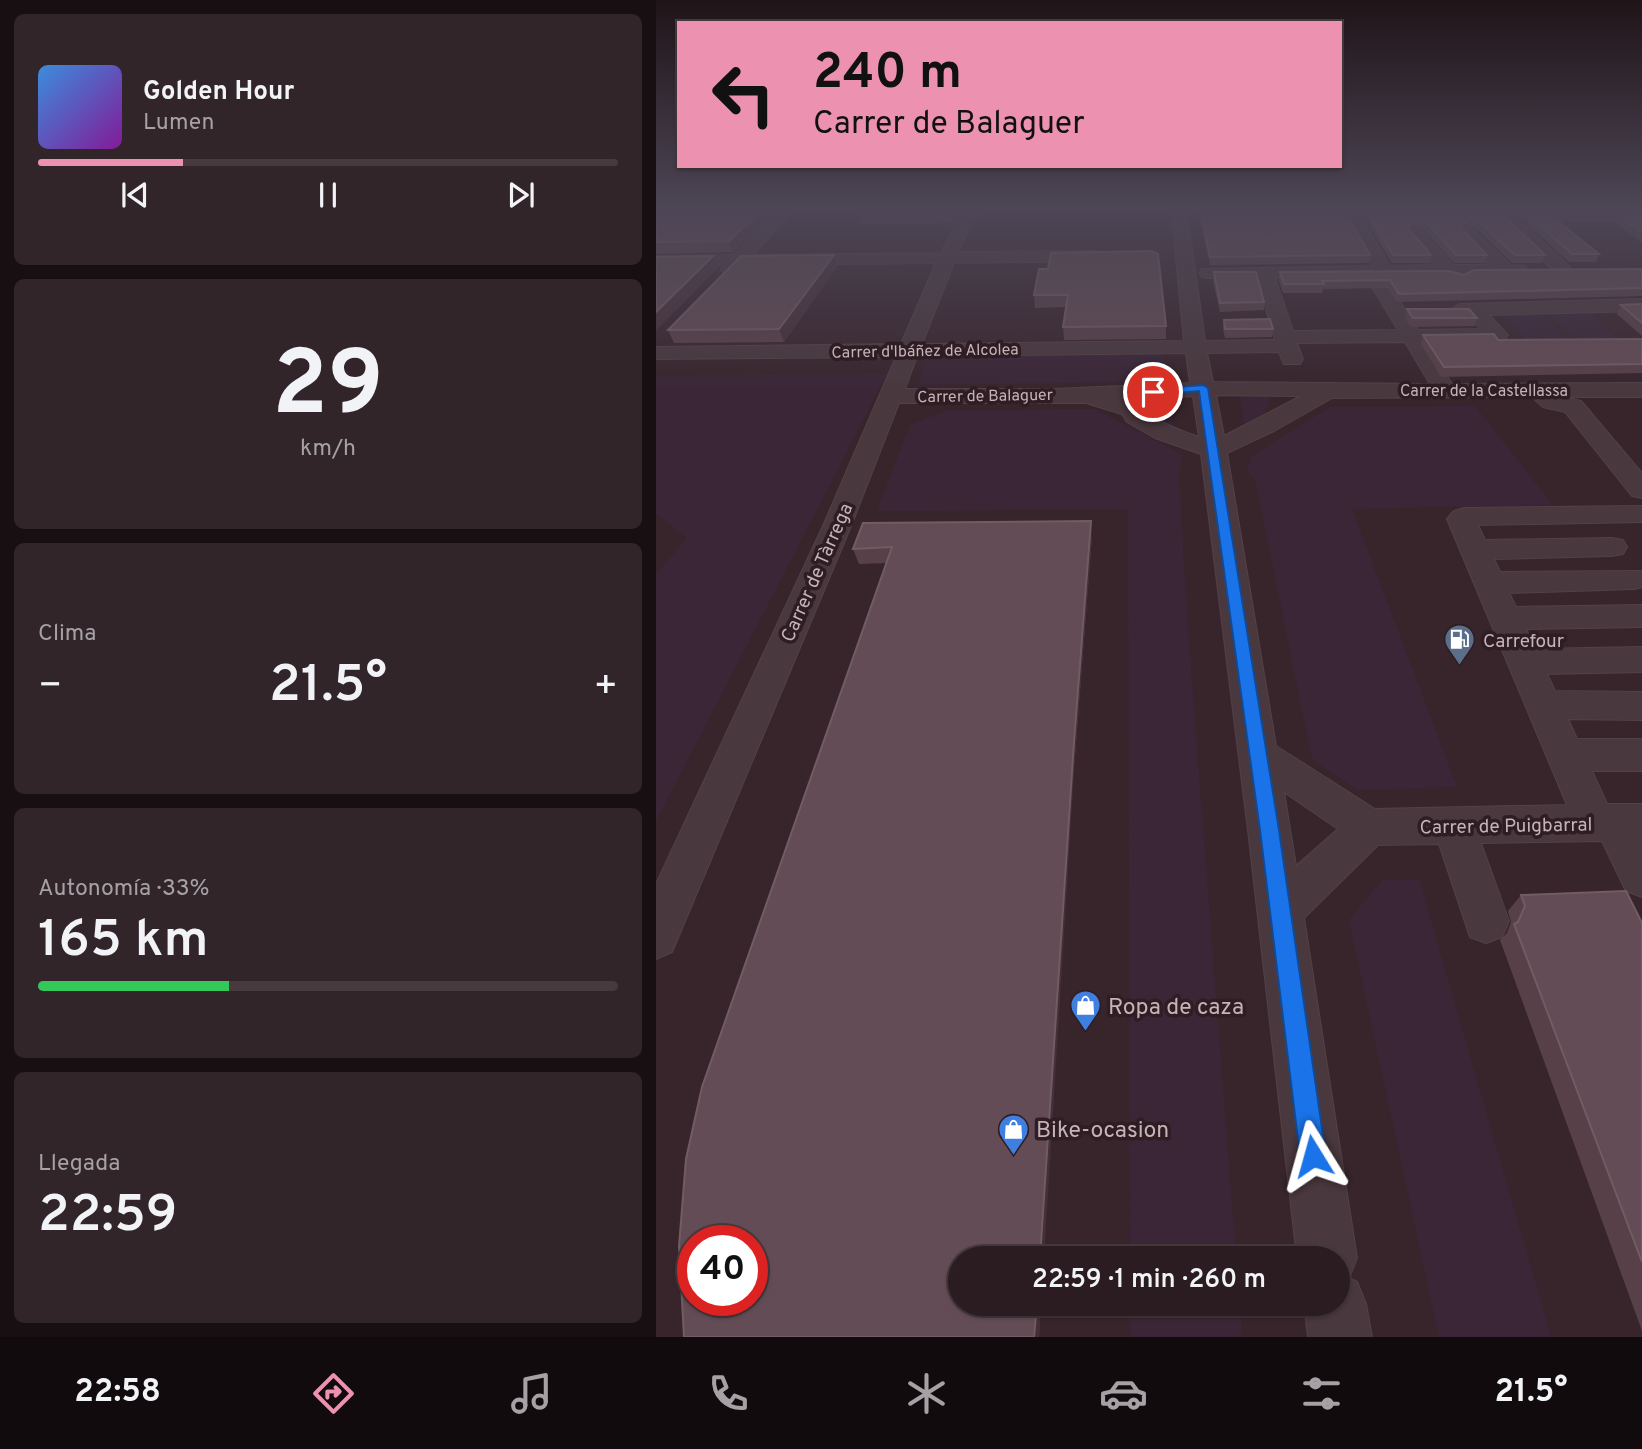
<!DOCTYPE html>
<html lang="es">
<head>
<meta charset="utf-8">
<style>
  :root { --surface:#2a1c21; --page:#32252a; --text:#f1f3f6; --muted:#a5a1a5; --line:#463a3f; --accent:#ec91b0 }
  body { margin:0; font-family:Overpass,sans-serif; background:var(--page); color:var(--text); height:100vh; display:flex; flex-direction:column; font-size:26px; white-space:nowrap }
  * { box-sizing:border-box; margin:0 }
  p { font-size:23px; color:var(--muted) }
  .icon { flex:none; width:38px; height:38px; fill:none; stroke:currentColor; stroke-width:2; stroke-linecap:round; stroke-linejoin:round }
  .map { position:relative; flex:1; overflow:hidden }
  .drawer { display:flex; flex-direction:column; gap:14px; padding:14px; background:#170f12; width:656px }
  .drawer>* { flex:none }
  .guide { position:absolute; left:21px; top:21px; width:665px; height:147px; border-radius:0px; box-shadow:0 2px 5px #0004,0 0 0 2px var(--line); background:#ec91b0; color:#111; overflow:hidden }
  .speed { position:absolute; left:21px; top:1225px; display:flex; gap:14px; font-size:35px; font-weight:700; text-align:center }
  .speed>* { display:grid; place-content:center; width:91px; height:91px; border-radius:50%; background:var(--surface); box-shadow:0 2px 5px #0004,0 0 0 2px var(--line); line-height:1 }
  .speed .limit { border:10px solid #d22; background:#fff; color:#111 }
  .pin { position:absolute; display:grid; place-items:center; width:60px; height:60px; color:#fff; margin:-30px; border:4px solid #fff; border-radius:50%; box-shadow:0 2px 7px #0007 }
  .me { position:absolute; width:77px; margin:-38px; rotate:352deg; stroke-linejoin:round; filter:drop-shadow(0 0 5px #0008) }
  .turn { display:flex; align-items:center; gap:24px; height:147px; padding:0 21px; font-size:32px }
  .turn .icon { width:91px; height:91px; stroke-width:2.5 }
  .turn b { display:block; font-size:49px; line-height:60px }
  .big { font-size:52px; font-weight:600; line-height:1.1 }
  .drawer .tile { flex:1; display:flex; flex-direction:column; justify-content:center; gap:10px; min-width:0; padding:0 24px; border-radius:10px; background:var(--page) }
  .drawer .dial { align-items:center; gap:0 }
  .dial b { font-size:91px; line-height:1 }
  .song { display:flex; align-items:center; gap:21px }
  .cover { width:84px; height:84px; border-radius:10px; background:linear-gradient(135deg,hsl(210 70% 55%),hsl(290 70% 35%)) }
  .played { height:7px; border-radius:4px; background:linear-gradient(90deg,var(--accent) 25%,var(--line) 25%) }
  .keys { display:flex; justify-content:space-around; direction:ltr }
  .heat { display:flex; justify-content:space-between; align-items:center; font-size:38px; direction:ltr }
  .charge { height:10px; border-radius:5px; background:linear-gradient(90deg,#34c759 33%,var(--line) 0) }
  .trip { position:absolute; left:292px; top:1246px; width:402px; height:70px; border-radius:35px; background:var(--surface); box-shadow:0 2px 5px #0004,0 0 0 2px var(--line); font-weight:600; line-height:70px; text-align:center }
  .menu { display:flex; height:112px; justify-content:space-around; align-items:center; background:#110b0d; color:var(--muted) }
  .menu .icon { width:49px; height:49px }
  .menu .on { color:var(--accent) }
  .menu b { font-size:32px; color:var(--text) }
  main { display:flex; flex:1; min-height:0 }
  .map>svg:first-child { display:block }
</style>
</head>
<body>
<main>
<section class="drawer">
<div class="tile">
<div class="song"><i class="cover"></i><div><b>Golden Hour</b><p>Lumen</p></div></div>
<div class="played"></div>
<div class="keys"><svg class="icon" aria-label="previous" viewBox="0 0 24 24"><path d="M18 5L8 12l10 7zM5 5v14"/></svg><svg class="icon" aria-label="pause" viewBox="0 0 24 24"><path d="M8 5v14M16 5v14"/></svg><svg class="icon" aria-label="next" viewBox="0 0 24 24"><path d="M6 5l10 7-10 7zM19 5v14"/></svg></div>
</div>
<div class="tile dial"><b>29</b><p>km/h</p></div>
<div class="tile"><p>Clima</p>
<div class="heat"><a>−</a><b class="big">21.5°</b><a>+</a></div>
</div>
<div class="tile"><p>Autonomía · 33%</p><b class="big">165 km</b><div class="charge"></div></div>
<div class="tile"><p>Llegada</p><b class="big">22:59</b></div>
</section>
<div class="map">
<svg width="986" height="1337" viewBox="0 0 986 1337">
  <rect width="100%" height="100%" fill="#38252c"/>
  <!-- green -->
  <path fill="#3a2637" d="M935 314 960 338 919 339 895 315Z
    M848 315H887L910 339 869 340Z
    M507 353 512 374 497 382 262 385 270 357Z
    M231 374 0 821V574L31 538 0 514V376Z
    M615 394 610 412 589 428 583 395Z
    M514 396 518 430 490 413 487 407 495 398Z
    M819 406 897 505 696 509 801 787 702 790 656 759 599 479 591 471 596 456 674 407Z
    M438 409 524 453 526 457 523 474 531 616 580 1258H474L472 509 221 511 254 425 289 411Z
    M763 879 895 1337H783L693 920 726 880Z
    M474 1304H584L586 1337H474Z"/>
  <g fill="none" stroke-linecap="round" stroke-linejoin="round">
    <defs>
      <path id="minor" d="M125 207H141L97 255 285 253 309 207H324L302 252 441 251 450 256 441 261 298 263 266 344 528 341 515 207H530L549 341 619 340 601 278H552L546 277 543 273 546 269 717 266 688 215 639 216 631 211 636 207H918L917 213 912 215H858L913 266 916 270 907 275 901 274 840 215H704L734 266 778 265 753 235 761 230 767 232 797 265H834L805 234 813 229 819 231 854 265 869 266 872 270 863 275 815 276 806 281 789 276 728 277 762 330 825 329 812 316 797 314 794 310 804 304 986 299V311L833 315 852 335 849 339 770 342 796 384 986 383V397H907L925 401 986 473V498L976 496 909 412 887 407 876 397 676 398 618 431 571 453 620 746 719 809 911 805 791 519 798 511 808 508 986 506V522L822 525 829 540 956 538 967 540 971 547 967 554 956 556 838 559 844 572 986 571V587L979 589 853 593 860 607 986 605V627L870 629 879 649 986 647V672L891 674 899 691 986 692V720L912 719 921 739H986V771H936L951 804H986V897L970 891 946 841 825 843 853 921 846 937 830 943 814 937 783 844 722 845 648 918 701 1258 693 1278 701 1282 710 1304 716 1337H652L648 1304H682V1258H641L592 830 545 454 499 438 471 422 466 414 430 403H243L195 526 16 952 0 959V884L167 526 240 357 0 359V347L245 344 280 263 87 265 79 274 73 275 64 270 68 265 0 266V256L78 255ZM710 277 742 330 637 331 619 278ZM749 342 774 384 557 382 551 353 623 352 628 364H644L647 359 641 343ZM530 353 534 383 398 389H249L261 356ZM560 395 645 396 568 436ZM537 396 543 437C525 431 509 424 493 415 486 410 483 404 475 400ZM628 792 682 829 640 866Z"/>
    </defs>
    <!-- minor casing -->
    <use href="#minor" stroke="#524147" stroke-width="2"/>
    <!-- minor -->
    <use href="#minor" fill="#49383e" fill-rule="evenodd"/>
  </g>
  <!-- wall -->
  <path fill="#574048" d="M0 207H123L77 252 0 254Z
    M204 207H306L297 223 205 224 201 210Z
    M841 209 889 255 886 263H856L821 229 814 227 807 230 831 255 829 263H798L768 230 760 228 754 231 775 255 773 263H736L709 218 710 210Z
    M866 209H986V243L957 221 902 222 943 254 940 262H913L864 217Z
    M545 211 714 255 713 263 554 265 544 219Z
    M178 255 181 267 128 342 18 343 12 330Z
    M383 269 510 326V339L408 340 407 327 410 307 379 308 378 295Z
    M986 269V296L740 302 732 288 667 289 666 293H627L623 281 624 272 808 275Z
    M558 272 608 302V310L564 312 557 281Z
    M986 304V336L961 314 965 305Z
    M751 309 821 318 819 326 755 327 749 318Z
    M568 320 617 329 616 337 569 338 567 329Z
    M767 335 842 340 986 339V373L785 377 765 344Z
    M436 536 419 756 304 1304H385L383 1337H28L231 563 203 564 197 549Z
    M865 895 986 923V1331L844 940 851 933 855 922 852 911Z"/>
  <!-- shaded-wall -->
  <path fill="#463038" d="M109 207H123L77 252 73 241Z
    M296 207H306L297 223 295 209Z
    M816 219 814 227 804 232 806 224Z
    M761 220 760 228 752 233 753 225Z
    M178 255 181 267 128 342 123 329Z
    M57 256 62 268 0 331V312Z
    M435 521 436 536 419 756 388 1258H384L418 742Z
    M381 1304H385L383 1337H378Z"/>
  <!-- building -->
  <path fill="#634c55" stroke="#725c64" stroke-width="2" fill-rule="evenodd" d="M0 207H109L73 241 0 242Z
    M204 207H296L295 209 201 210Z
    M841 209 889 255H859L823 222 816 219 806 224 805 228 831 255H800L770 222 761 220 753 225V229L775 255H737L710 210Z
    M866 209H986V232L960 214H893L943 254H916Z
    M688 210 714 255 554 257 545 211Z
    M495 251 502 254 510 326 407 327 412 295H378L383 269H392L395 253Z
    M178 255 123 329 12 330 85 256Z
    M57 256 0 312V257Z
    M986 269V288L743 294 734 280 666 281 668 284H628L624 272 793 271 808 275 818 270Z
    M558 272H600L608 302 564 303Z
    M986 304V323L965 305Z
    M751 309H813L821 318H757Z
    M614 319 617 329H569L568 320Z
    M838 334 842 340 986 339V364L788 367 767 335Z
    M435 521 418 742 384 1258H304V1304H381L378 1337H28L23 1246 30 1159 46 1087 236 547 197 549 207 523ZM37 1241H96V1300H37Z
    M970 891 986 923V1262L858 924 862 922 869 906 865 895Z"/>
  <!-- sky -->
  <linearGradient id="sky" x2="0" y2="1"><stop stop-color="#1f1418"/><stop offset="0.53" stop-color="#4d4656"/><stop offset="1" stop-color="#4d4656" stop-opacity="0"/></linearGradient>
  <rect width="986" height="394" fill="url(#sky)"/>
  <!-- route -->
  <path fill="#1a73e8" stroke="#114b97" stroke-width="2" d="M547 385 552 388 623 830 670 1156 666 1165 657 1169 648 1165 644 1156 604 830 543 391 497 395 492 392 497 389Z"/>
  <!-- icons -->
  <defs>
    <symbol id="fuel-pin" viewBox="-11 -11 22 30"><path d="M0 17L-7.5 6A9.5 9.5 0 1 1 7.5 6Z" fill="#5c6f8a" stroke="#2e1d23"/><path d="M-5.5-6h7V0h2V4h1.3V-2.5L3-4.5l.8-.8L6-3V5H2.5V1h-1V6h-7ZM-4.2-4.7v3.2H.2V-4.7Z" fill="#fff"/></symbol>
    <symbol id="shop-pin" viewBox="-11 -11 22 30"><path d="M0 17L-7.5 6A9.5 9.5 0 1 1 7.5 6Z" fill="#3f7fe0" stroke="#2e1d23"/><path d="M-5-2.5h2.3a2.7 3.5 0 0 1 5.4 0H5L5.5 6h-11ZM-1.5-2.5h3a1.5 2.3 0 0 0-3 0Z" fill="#fff"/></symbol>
  </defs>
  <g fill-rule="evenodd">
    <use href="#fuel-pin" x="786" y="622" width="35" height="47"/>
    <use href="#shop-pin" x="412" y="988" width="35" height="47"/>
    <use href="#shop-pin" x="340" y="1112" width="35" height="47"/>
  </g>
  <g text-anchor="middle" stroke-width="7" stroke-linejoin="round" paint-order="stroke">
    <!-- far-street labels -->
    <g font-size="16" fill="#c5b3b9" stroke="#2e1d23">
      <text transform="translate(269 350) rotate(-1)" y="6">Carrer d'Ibáñez de Alcolea</text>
      <text x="828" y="396">Carrer de la Castellassa</text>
      <text transform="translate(329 395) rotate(-1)" y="6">Carrer de Balaguer</text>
    </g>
    <!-- street labels -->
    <g font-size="19" fill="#c5b3b9" stroke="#2e1d23">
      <text transform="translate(160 572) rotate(-66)" y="7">Carrer de Tàrrega</text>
      <text transform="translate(850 825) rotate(-1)" y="7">Carrer de Puigbarral</text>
    </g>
    <!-- poi labels -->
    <g font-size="19" fill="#c5b3b9" stroke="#2e1d23" text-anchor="start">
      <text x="827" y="647">Carrefour</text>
    </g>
    <!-- near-poi labels -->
    <g font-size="23" fill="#c5b3b9" stroke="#2e1d23" text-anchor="start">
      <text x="452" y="1014">Ropa de caza</text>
      <text x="380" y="1137">Bike-ocasion</text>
    </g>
  </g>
</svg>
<div class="speed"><div class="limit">40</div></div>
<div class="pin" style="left:497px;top:392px;background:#d93025"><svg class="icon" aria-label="arrive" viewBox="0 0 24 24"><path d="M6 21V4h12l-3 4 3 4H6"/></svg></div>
<svg class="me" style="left:657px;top:1156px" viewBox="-20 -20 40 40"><path d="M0-17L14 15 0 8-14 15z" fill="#1a73e8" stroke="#fff" stroke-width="4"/></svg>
<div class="trip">22:59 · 1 min · 260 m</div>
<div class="guide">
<div class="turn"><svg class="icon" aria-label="left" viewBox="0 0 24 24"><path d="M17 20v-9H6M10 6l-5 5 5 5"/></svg><div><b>240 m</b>Carrer de Balaguer</div></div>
</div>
</div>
</main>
<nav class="menu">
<b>22:58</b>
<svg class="icon on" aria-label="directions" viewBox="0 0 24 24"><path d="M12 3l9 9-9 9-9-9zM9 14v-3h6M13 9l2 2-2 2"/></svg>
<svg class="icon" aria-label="music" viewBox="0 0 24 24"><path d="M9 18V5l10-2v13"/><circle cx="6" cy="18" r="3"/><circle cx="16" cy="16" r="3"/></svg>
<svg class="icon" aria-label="phone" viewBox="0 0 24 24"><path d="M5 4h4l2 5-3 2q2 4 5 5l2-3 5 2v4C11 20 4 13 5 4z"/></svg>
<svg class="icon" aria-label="climate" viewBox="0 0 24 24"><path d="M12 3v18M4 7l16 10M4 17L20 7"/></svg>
<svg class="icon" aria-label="car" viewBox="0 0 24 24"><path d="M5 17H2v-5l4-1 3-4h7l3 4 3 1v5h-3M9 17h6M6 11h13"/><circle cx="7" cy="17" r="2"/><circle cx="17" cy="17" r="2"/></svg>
<svg class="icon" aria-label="filters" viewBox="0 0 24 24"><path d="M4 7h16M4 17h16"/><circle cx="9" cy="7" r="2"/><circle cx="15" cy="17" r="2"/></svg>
<b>21.5°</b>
</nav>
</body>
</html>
